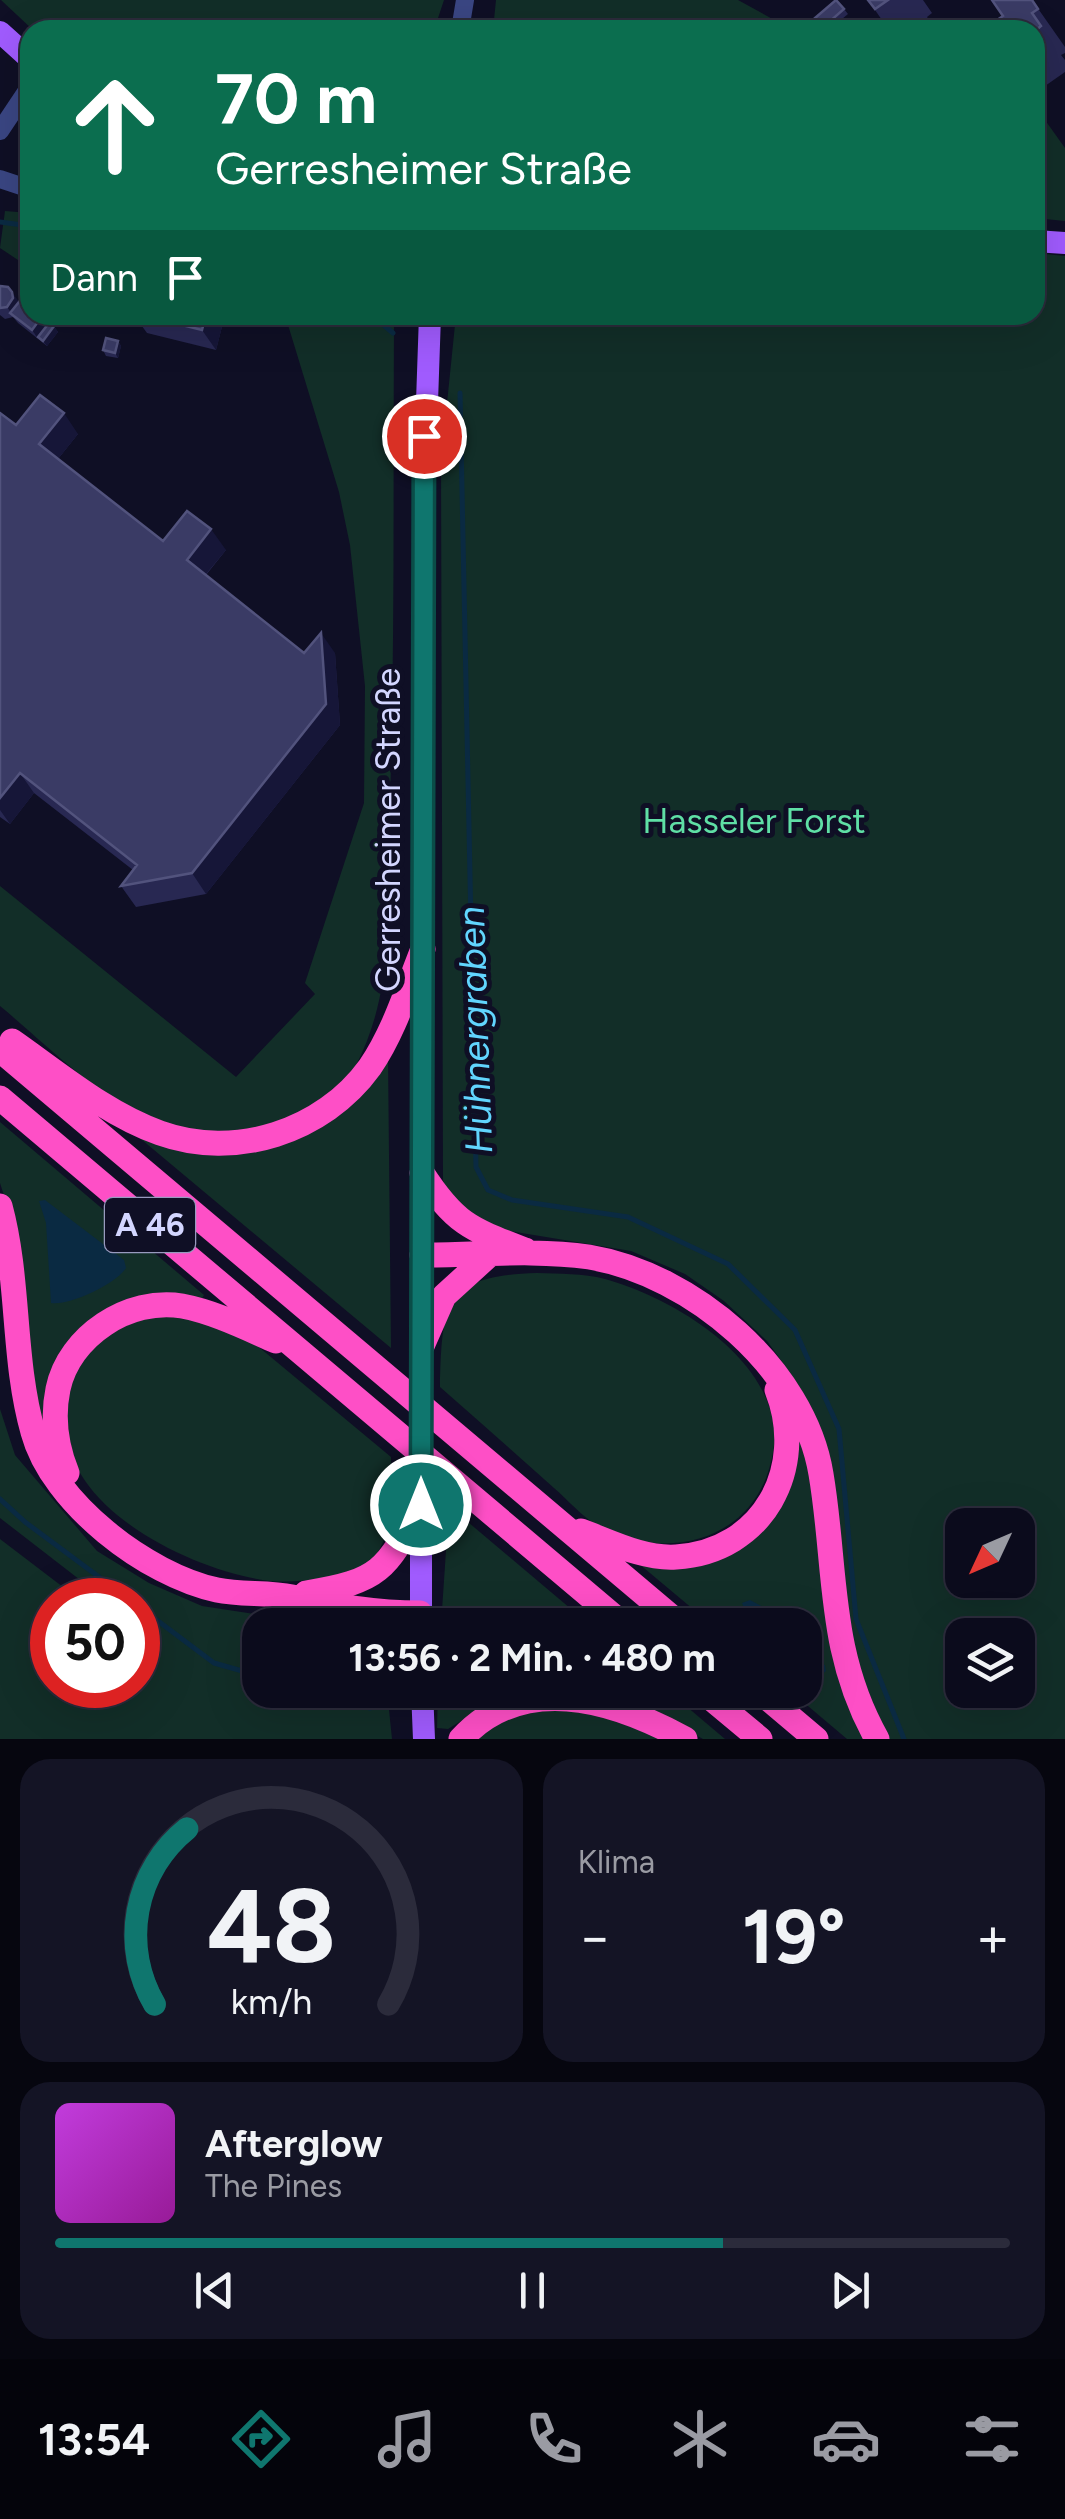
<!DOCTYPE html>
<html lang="de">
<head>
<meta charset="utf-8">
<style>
  :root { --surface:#0b0b1c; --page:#141425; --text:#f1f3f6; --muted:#9a9ba3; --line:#2b2b3b; --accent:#0f766e }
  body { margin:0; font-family:Figtree,sans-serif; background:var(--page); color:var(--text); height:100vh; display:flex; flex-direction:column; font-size:38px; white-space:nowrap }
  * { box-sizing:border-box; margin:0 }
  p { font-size:32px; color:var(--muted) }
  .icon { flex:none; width:55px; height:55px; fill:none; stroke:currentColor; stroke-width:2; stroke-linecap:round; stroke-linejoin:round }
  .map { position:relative; height:1739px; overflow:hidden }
  .sheet { display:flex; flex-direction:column; gap:20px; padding:20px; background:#06060f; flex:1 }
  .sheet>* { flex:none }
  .hud { position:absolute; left:20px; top:20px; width:1025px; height:305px; border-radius:30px; box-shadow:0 10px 40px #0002,0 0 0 2px var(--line); background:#0b6e4f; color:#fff; overflow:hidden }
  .needle { width:65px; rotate:226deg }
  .fabs { position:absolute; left:945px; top:1508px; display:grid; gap:20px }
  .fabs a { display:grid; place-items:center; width:90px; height:90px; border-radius:20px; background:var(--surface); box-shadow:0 10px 40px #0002,0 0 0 2px var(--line); font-size:50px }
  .speed { position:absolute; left:30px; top:1578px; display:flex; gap:20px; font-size:50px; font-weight:700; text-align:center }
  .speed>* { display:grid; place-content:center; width:130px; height:130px; border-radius:50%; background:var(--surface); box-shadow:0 10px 40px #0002,0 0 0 2px var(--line); line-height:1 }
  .speed .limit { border:15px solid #d22; background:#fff; color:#111 }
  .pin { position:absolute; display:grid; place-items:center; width:85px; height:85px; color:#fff; margin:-42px; border:5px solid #fff; border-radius:50%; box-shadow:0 2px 10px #0007 }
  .me { position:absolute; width:110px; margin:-55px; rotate:0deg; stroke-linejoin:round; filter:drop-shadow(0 0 8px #0008) }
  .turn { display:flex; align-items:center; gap:35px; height:210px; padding:0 30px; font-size:45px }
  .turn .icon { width:130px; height:130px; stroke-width:2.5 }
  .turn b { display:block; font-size:70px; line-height:85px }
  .then { display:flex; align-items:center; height:95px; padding:0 30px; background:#0003; gap:20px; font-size:38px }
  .big { font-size:75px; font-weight:700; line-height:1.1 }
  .sheet .tile { flex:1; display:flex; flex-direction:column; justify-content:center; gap:15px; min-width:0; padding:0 35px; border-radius:30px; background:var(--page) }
  .sheet .dial { align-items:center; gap:0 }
  .dial svg { height:260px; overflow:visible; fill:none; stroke:var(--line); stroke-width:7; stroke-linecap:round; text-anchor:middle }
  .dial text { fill:var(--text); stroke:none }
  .song { display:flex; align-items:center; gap:30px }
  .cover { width:120px; height:120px; border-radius:15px; background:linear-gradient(135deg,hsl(290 70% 55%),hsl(300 70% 35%)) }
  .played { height:10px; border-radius:5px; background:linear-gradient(90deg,var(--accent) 70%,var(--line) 70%) }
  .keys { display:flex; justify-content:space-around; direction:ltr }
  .heat { display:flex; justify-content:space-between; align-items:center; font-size:55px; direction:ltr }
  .sheet .tiles { flex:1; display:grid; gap:20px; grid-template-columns:1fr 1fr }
  .tile:last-child { grid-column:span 2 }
  .trip { position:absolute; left:242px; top:1608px; width:580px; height:100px; border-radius:30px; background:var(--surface); box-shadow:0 10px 40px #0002,0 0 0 2px var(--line); font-weight:700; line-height:100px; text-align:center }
  .tab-bar { display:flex; height:160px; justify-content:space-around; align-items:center; background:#04040b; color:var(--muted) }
  .tab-bar .icon { width:70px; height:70px }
  .tab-bar .current { color:var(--accent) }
  .tab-bar b { font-size:45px; color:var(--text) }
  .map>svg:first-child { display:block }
</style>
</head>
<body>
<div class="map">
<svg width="1065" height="1739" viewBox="0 0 1065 1739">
  <rect width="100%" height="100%" fill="#0f0f25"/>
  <!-- green -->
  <path fill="#122e28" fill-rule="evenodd" d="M1 0H444L434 30H33Z
    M496 0H738L787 27 785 30H493Z
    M1035 106 1065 148V221L1035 218Z
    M5 211 30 213V256L24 264 0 248Z
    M1035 253 1065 256V1739H888L853 1654 816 1431 791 1374 767 1341 724 1301 685 1274 631 1251 479 1226 447 1195 443 1180 441 462 456 315H1035ZM962 1525H1018V1580H962ZM962 1635H1018V1690H962Z
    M285 315H394C393 476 395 638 390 800 388 888 398 987 355 1067 351 1076 342 1082 334 1088 286 1132 220 1145 158 1122 102 1102 46 1044 0 1006V886L236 1077 315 994 305 983 364 803 365 686 350 545 339 492Z
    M388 1057 391 1348 117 1119 257 1150Z
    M0 1122 204 1295 200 1302 100 1319 41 1437 8 1208 0 1183Z
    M537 1273C559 1274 583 1273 605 1279 670 1297 764 1352 774 1426 776 1443 772 1462 766 1478 740 1545 659 1559 600 1527 583 1518 568 1500 554 1488 516 1454 478 1420 440 1387 442 1303 444 1276 537 1273Z
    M159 1314 186 1316 248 1338 391 1457C391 1498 396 1539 364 1570 328 1577 293 1586 257 1579 177 1564 43 1497 68 1396 82 1341 111 1330 159 1314Z
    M0 1409 15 1455 97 1551 149 1583 202 1606 327 1625H260V1690H387L392 1739H0V1539L80 1600H52V1685H138V1643L147 1650 153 1636 138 1624V1600H106L0 1518Z
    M799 1416 871 1739H847L789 1690H805V1673L812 1678 820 1663 818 1651 821 1648 809 1618 800 1617 794 1611 759 1615 767 1625H712L638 1563 750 1532Z
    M449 1506 590 1625H441Z
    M438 1690H525L495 1700 448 1729 437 1728Z
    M579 1690H667L725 1739H703L676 1724Z
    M570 1706 666 1739H473L515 1711Z"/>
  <!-- water -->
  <path fill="#0a2a42" d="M45 1200 124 1260 126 1268C116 1284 69 1306 51 1303L46 1223 39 1201Z
    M750 1600 776 1614 795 1611 800 1617 809 1618 821 1648 818 1651 820 1663 825 1665 826 1671 819 1677 812 1678 805 1673V1625H767L759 1615 745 1610 742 1603Z"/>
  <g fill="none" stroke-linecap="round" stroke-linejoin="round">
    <!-- stream -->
    <path stroke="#0a2a42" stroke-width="5" d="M0 222 30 226
      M372 315 393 333
      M460 393 476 1167 488 1190 512 1200 628 1217 728 1264 795 1330 839 1429 856 1619 904 1739
      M0 1499 25 1522 130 1600
      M138 1606 214 1663 260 1676
      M306 1690 370 1708"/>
    <!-- minor -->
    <path stroke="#3a4683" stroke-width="18" d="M460 30 465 0
      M0 131 30 86
      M0 179 30 189"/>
    <!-- major -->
    <path stroke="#a05bfe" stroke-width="22" d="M0 32 30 59
      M1035 241 1065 243
      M422 1343 424 489 430 315
      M421 1625V1505
      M422 1690 424 1739"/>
    <!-- highway -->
    <path stroke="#fe4fc6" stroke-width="25" d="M12 1041C58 1073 106 1114 160 1133 235 1160 323 1132 370 1067 394 1032 407 989 423 949
      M0 1050 681 1625
      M0 1098 624 1625
      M422 1173C455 1224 470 1229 525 1250
      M0 1206C20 1280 12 1358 33 1432 52 1503 147 1575 217 1590 241 1595 268 1592 292 1597 335 1606 376 1613 420 1613
      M422 1255C476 1255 535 1249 589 1257 692 1274 804 1369 821 1474 837 1569 827 1650 877 1739
      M422 1346 444 1296 489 1255
      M67 1473C56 1446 52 1418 58 1389 69 1336 129 1297 182 1306 214 1312 246 1328 276 1341
      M581 1531C611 1542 643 1559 676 1557 763 1552 808 1468 777 1390
      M306 1593C381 1581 386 1570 421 1505
      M701 1690 760 1739
      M758 1690 816 1739
      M461 1739C524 1671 614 1700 685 1739"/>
    <!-- major-bridge -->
    <path stroke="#a05bfe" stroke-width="22" d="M421 1505 422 1346"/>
  </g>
  <!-- wall -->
  <path fill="#282852" d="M837 0 848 14 829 30H801Z
    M868 0H923L932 13 927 17 936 30H889Z
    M1032 0 1065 47V53L1061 55 1065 60V72L1035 93V30L1003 16Z
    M0 286 19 302 43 315H46L58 332 47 346 18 323 13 317 5 319 0 315Z
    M134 315H225L216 350 147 333Z
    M118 341 121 346 118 358 106 356 103 350Z
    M0 413 16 425 78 434 58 459 163 541 226 550 206 575 304 653H335L340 725 206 894 136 907 121 886 133 870 34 793 10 824 0 817Z"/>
  <!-- shaded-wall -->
  <path fill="#161638" d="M12 292 19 302 20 308 14 317 7 307Z
    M43 315H46L52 323 39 340 32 330Z
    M206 315H225L216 350 202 330Z
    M54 326 58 332 47 346 43 341Z
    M118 341 121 346 118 358 115 353Z
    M64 413 78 434 54 464 39 444Z
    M211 529 226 550 201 580 187 560Z
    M321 633 335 653 340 725 206 894 192 873Z
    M20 773 34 793 10 824 0 810V798Z"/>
  <!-- building -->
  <path fill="#3a3b65" stroke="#52537d" stroke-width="2.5" d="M836 0 844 9 820 30H801Z
    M868 0H888L875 9Z
    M992 0H1032L1038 9 1032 13 1041 26 1035 31 991 30 988 26 1003 16Z
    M856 23 862 30H847Z
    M0 286 8 287 12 292 13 298 7 307 0 308Z
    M23 297 30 302V315H43L32 330 10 313Z
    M142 315H206L202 330Z
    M49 323 54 326 43 341 38 337Z
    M106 338 118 341 115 353 103 350Z
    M40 395 64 413 39 444 163 541 187 511 211 529 187 560 304 653 321 633 326 704 192 873 121 886 137 865 20 773 0 798V413L16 425Z"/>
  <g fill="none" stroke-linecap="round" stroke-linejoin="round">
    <defs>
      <path id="route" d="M421 1505 424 436"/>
    </defs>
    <!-- route casing -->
    <use href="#route" stroke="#0a4d48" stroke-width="25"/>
    <!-- route -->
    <use href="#route" stroke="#0f766e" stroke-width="18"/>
  </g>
  <g text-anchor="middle" stroke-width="10" stroke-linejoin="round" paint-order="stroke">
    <!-- shield labels -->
    <rect fill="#0f0f25" stroke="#989abe" stroke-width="2.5" x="105" y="1198" width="90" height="54" rx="8"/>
    <g font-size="32" font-weight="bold" fill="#d3d6ff">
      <text x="150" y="1236">A 46</text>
    </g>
    <!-- park labels -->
    <g font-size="35" fill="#5fdfa5" stroke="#0f0f25">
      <text x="754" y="833">Hasseler Forst</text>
    </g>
    <!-- street labels -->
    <g font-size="35" fill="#d3d6ff" stroke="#0f0f25">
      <text transform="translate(388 830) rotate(-90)" y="12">Gerresheimer Straße</text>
    </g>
    <!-- water labels -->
    <g font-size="38" font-style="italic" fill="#61d5fe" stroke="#0f0f25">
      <text transform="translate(475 1030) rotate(-92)" y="13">Hühnergraben</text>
    </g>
  </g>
</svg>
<div class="fabs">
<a><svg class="needle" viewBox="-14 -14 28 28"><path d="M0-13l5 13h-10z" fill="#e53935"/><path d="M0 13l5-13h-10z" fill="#9a9ba3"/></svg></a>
<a><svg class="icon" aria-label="layers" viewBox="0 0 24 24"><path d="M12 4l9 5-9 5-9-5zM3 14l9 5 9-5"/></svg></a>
</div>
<div class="speed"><div class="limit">50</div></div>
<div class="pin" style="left:424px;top:436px;background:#d93025"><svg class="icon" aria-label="arrive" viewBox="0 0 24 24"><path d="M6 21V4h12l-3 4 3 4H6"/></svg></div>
<svg class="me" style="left:421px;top:1505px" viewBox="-20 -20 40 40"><circle r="17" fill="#0f766e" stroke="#fff" stroke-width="3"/><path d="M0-11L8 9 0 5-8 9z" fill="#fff"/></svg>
<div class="trip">13:56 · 2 Min. · 480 m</div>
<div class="hud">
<div class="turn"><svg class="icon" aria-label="ahead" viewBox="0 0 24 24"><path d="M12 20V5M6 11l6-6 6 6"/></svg><div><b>70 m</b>Gerresheimer Straße</div></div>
<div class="then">Dann<svg class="icon" aria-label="arrive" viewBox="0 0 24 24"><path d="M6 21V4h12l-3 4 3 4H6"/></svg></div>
</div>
</div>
<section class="sheet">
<div class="tiles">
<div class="tile dial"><svg viewBox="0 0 100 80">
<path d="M14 69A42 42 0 1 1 86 69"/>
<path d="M14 69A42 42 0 0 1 24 15" stroke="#0f766e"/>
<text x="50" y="56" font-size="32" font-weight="700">48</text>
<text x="50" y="72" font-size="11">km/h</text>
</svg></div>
<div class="tile"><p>Klima</p>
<div class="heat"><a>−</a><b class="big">19°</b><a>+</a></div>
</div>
<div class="tile">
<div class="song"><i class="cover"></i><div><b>Afterglow</b><p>The Pines</p></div></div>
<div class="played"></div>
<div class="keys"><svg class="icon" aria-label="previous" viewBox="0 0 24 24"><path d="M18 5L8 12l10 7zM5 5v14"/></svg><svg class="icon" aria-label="pause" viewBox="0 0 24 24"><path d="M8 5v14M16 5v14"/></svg><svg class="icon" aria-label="next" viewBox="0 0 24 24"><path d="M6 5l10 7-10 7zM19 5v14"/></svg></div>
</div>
</div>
</section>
<nav class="tab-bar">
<b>13:54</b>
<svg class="icon current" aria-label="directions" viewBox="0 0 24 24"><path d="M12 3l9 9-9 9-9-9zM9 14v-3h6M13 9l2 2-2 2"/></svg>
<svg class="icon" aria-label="music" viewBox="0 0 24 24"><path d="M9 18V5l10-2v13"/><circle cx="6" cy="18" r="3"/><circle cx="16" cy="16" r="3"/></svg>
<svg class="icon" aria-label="phone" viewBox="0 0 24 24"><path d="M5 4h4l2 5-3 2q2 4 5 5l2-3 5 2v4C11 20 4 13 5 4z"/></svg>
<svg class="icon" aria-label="climate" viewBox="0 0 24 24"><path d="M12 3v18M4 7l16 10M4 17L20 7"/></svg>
<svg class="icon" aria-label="car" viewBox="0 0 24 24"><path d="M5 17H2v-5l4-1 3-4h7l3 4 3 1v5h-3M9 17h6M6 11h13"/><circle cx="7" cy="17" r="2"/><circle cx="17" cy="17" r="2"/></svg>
<svg class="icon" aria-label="filters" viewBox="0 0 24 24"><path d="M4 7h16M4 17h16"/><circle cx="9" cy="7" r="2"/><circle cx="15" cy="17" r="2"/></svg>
</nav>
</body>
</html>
